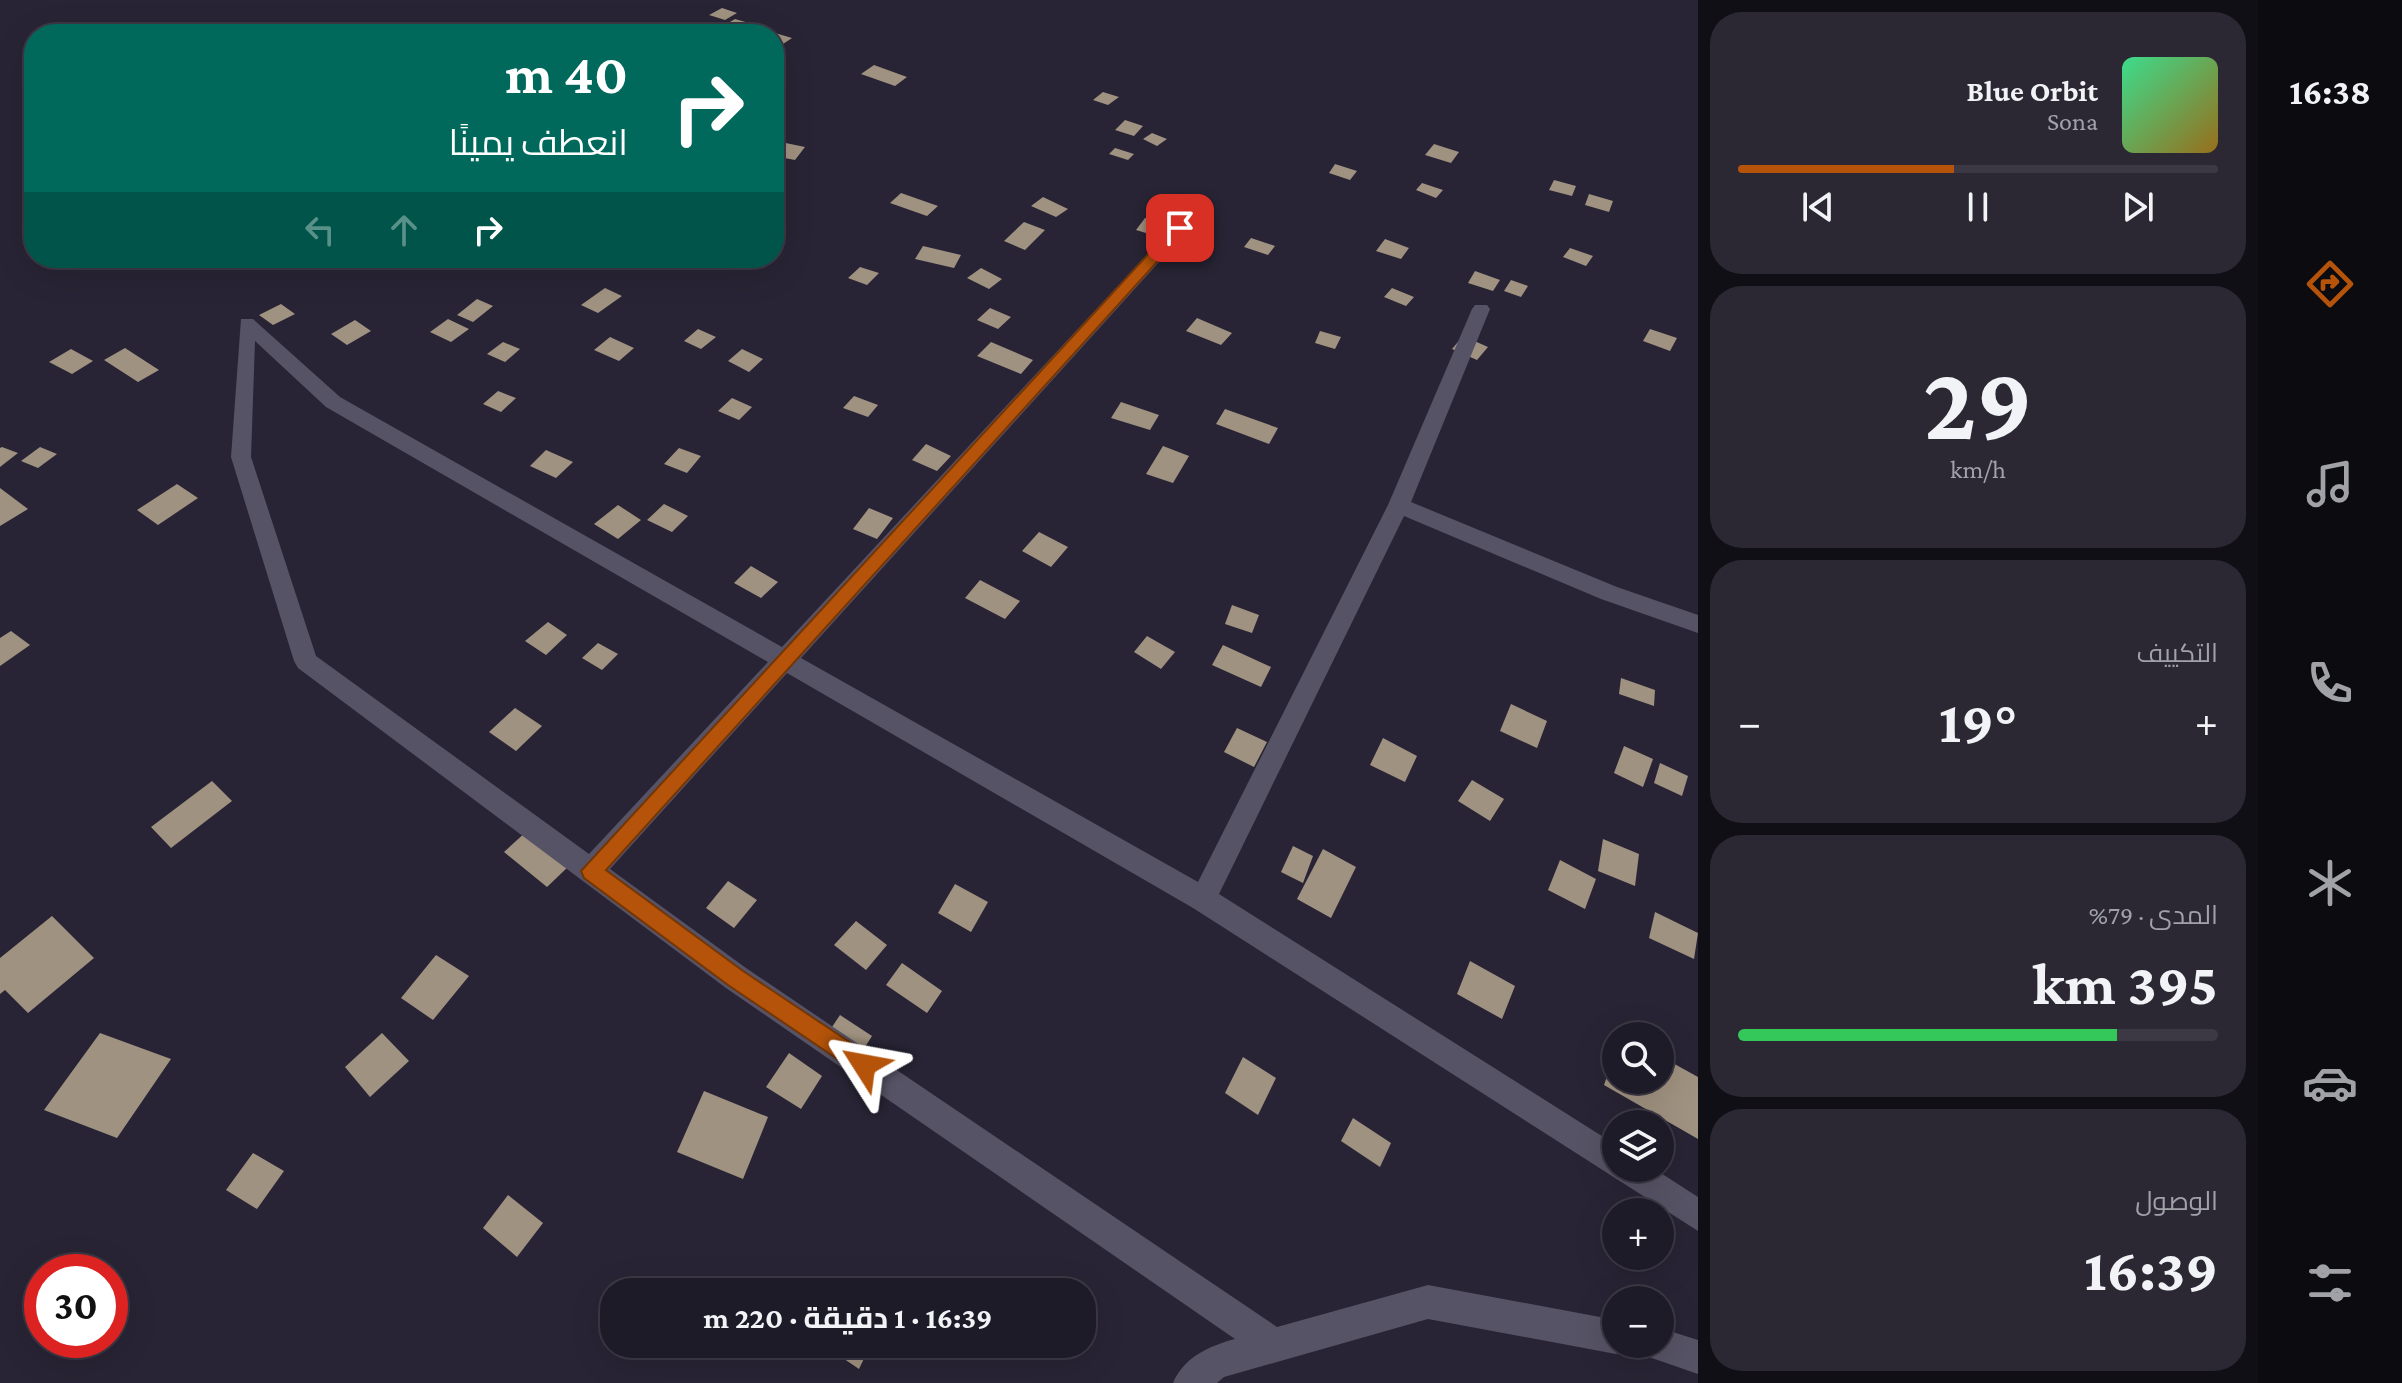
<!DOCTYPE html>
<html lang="ar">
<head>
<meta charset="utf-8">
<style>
  :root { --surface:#1e1b28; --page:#2b2834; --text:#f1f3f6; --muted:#a1a1a8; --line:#3c3945; --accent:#b45309 }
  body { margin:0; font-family:"Crimson Pro",Cairo,serif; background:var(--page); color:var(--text); direction:rtl; height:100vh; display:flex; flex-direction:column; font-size:30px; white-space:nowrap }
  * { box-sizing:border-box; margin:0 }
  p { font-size:26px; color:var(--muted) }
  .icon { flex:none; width:44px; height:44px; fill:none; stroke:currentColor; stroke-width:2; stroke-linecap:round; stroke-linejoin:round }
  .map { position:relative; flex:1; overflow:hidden; direction:ltr }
  .panel { display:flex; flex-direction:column; gap:12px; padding:12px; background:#100f16; width:560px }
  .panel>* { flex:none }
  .hud { position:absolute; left:24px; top:24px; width:760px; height:244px; border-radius:32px; box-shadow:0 8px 32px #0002,0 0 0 2px var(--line); direction:rtl; background:#00695c; color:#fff; overflow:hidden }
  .buttons { position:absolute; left:1602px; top:1022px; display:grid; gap:16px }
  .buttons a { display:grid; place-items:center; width:72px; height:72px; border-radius:50%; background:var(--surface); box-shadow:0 8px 32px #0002,0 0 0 2px var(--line); font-size:40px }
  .speed { position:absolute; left:24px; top:1254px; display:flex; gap:16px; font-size:40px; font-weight:700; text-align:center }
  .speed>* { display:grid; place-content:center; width:104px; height:104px; border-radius:50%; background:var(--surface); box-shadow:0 8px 32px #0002,0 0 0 2px var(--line); line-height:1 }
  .speed .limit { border:12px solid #d22; background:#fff; color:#111 }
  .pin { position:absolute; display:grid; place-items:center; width:68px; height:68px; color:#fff; margin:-34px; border-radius:16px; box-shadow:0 4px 12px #0006 }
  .me { position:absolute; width:88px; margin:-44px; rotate:304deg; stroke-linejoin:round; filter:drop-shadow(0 0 6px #0008) }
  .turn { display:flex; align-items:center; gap:28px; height:168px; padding:0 24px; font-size:36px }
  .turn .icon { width:104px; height:104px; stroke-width:2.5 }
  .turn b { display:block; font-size:56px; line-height:68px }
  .lanes { display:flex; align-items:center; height:76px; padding:0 24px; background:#0003; justify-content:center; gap:40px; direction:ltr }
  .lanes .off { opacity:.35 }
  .big { font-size:60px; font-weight:700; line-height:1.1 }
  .panel .card { flex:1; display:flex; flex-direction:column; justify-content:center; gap:12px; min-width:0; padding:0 28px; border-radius:32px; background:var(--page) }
  .panel .dial { align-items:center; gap:0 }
  .dial b { font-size:104px; line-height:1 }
  .song { display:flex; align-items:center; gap:24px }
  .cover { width:96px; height:96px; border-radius:12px; background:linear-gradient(135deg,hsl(150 70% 55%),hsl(40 70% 35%)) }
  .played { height:8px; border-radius:4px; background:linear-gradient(90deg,var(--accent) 45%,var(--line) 45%) }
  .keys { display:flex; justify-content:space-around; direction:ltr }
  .heat { display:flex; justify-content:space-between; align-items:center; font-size:44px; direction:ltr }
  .charge { height:12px; border-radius:6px; background:linear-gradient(90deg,#34c759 79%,var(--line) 0) }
  .trip { position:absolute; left:600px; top:1278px; width:496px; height:80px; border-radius:32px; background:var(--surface); box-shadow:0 8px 32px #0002,0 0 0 2px var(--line); font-weight:700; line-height:80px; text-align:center; direction:rtl }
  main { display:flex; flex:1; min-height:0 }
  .menu { display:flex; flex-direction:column; width:144px; justify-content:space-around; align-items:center; background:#0c0b10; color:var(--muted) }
  .menu .icon { width:56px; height:56px }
  .menu .current { color:var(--accent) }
  .menu b { font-size:36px; color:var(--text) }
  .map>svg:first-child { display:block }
</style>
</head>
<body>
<main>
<nav class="menu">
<b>16:38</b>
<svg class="icon current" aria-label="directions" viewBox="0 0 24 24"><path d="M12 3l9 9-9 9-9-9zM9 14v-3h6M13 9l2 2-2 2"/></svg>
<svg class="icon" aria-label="music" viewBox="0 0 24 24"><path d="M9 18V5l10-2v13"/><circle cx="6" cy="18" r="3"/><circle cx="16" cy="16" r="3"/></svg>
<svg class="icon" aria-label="phone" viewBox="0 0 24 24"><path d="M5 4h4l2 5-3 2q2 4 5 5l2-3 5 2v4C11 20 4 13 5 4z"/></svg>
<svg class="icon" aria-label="climate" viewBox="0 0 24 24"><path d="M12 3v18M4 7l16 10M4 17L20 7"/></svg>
<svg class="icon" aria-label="car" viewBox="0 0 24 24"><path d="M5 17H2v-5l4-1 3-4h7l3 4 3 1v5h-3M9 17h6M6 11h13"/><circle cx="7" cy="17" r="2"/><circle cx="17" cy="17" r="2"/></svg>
<svg class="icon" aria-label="filters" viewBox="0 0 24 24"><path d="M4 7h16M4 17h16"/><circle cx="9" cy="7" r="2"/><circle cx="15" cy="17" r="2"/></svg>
</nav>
<section class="panel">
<div class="card">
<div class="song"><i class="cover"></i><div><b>Blue Orbit</b><p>Sona</p></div></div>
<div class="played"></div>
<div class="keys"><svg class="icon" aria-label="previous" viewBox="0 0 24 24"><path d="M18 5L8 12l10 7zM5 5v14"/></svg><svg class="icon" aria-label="pause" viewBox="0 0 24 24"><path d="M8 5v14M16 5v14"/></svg><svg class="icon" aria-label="next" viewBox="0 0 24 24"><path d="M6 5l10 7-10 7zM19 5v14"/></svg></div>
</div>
<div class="card dial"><b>29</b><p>km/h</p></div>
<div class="card"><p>التكييف</p>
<div class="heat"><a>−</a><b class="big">19°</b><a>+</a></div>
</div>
<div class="card"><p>المدى · 79%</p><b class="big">395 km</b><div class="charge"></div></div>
<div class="card"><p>الوصول</p><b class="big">16:39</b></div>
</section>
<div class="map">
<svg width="1698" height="1383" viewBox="0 0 1698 1383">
  <rect width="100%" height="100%" fill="#282435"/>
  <!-- building -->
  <path fill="#a09280" d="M722 8 737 13 725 20 709 15Z
    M735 19 749 23 737 30 723 26Z
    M774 33H775L792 38 780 46 774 44Z
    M874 65 907 77 895 86 861 74Z
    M1103 92 1119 97 1108 105 1093 100Z
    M1125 120 1143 126 1134 136 1115 130Z
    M1152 133 1167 139 1157 146 1143 139Z
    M776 141 805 147 795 160 774 156Z
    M1434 144 1459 152 1451 163 1425 155Z
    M1115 148 1134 154 1128 160 1109 154Z
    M1335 164 1357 171 1350 180 1329 173Z
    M1554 180 1576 186 1572 196 1549 190Z
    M1422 183 1443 190 1436 198 1416 190Z
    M901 193 938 206 927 216 890 203Z
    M1589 194 1613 201 1609 212 1585 205Z
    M1043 197 1068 209 1056 217 1031 206Z
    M1145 218 1165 224 1156 236 1136 230Z
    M1024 222 1045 230 1025 250 1004 241Z
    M1251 238 1275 246 1268 255 1244 247Z
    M1385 239 1409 248 1401 259 1376 251Z
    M923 246 961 255 954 268 915 259Z
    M1570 248 1593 256 1586 266 1563 257Z
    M860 267 879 273 867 285 848 278Z
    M981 268 1002 279 989 289 967 278Z
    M1475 271 1500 280 1493 291 1468 283Z
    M1511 280 1528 286 1521 297 1504 291Z
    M605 288 622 296 598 313 581 305Z
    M1392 288 1414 297 1406 306 1384 297Z
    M477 299 493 306 473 322 457 315Z
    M281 304 295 314 273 325 259 315Z
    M990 308 1011 317 998 329 977 320Z
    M1197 318 1232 333 1221 345 1186 331Z
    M448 319 469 329 451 342 430 332Z
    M355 320 371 331 347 345 331 334Z
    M698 329 716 337 701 349 684 341Z
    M1650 329 1677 338 1670 351 1643 341Z
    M1320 331 1341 337 1335 349 1315 343Z
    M1463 336 1488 347 1477 360 1452 349Z
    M610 337 634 348 619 361 594 350Z
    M503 342 520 349 505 362 487 354Z
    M991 342 1033 360 1021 374 977 356Z
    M125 348 159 370 138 382 104 360Z
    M71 349 93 361 72 374 49 362Z
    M742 349 763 359 749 372 728 361Z
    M498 391 516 398 501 412 483 404Z
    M854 396 878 405 868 417 843 408Z
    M732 398 752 407 739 420 718 411Z
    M1121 402 1159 415 1150 430 1111 418Z
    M1225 409 1278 428 1269 444 1216 424Z
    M926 444 951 456 937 471 912 460Z
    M1163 446 1189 456 1173 483 1146 474Z
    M2 447 18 453 0 467V448Z
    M40 447 57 454 38 468 21 461Z
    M679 448 701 456 687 473 664 464Z
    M546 450 573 462 556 478 530 466Z
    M177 484 198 498 158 525 137 510Z
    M0 488 28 509 0 526Z
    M664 504 688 516 672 532 647 520Z
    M618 505 641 520 618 539 594 524Z
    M869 508 893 518 877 539 853 529Z
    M1039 532 1068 547 1051 567 1022 551Z
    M751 566 778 582 761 598 734 583Z
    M980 580 1020 601 1005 619 965 598Z
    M1232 605 1259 615 1252 633 1225 624Z
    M548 622 567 635 546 655 525 641Z
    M11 631 30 645 0 666V638Z
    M1147 636 1175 652 1161 669 1134 652Z
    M598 643 618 654 602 670 582 658Z
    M1223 645 1271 667 1261 687 1212 665Z
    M1621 678 1655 690 1654 706 1619 694Z
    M1511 704 1547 721 1537 748 1500 731Z
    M515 708 542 726 516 751 489 732Z
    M1237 728 1267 742 1254 767 1224 752Z
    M1383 738 1417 756 1405 782 1370 765Z
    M1624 746 1653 759 1643 787 1614 773Z
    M1660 763 1688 776 1682 796 1654 783Z
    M1472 780 1504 799 1490 821 1458 801Z
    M212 781 232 801 171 848 151 827Z
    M527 831 570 865 547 887 504 852Z
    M1603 839 1639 854 1635 886 1598 871Z
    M1293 846 1313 856 1303 883 1281 872Z
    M1323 849 1356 867 1331 918 1297 899Z
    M1560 860 1596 879 1585 909 1548 890Z
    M728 881 757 900 734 928 706 908Z
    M955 884 988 902 971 932 938 913Z
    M1655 912 1698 933 1694 959 1649 938Z
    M52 916 94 958 28 1013 5 990 0 994V958Z
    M856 921 887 945 866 970 834 945Z
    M436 955 469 976 433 1020 401 998Z
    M1470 961 1515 986 1502 1019 1457 994Z
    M902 963 942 991 927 1013 886 985Z
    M840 1015 872 1036 851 1069 818 1048Z
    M100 1033 171 1059 117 1138 44 1110Z
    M382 1033 409 1061 370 1097 345 1067Z
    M1616 1051V1080H1660V1056L1698 1077V1139L1604 1085Z
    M789 1053 822 1076 801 1109 766 1087Z
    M1243 1057 1276 1078 1258 1115 1225 1093Z
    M704 1091 768 1117 743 1179 677 1152Z
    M1353 1118 1391 1143 1380 1167 1341 1141Z
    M253 1153 284 1171 257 1209 226 1190Z
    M508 1195 543 1223 517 1257 483 1228Z
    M822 1344H871L859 1369Z"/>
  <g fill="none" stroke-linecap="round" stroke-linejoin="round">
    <!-- street -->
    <path fill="#575366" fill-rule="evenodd" d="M1201 201 1207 203 1209 206 1207 209 801 658 1198 882 1388 505 1472 309 1475 305H1487L1490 309 1411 502 1617 587 1698 615V633L1601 599 1404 516 1219 894 1616 1145V1168H1653L1698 1197V1231L1193 908 787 673 610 869 746 968 1277 1327 1428 1285 1616 1320V1344H1630L1628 1349 1616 1354 1428 1319 1224 1377 1217 1383H1173C1184 1357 1209 1346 1235 1339L726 988 298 668 294 661 231 457 241 319H253L340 397 782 647 1195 203ZM255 341 326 407 768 662 589 854 316 656 251 457Z
      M1660 1328 1698 1340V1374L1646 1356 1641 1344H1660Z"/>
  </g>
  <!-- route -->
  <path fill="#b45309" stroke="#753606" stroke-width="2" d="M1180 224 1186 228 1185 231 606 870 743 971 872 1057 875 1065 872 1073 864 1077 728 985 584 878 581 871 1175 225Z"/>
</svg>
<div class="buttons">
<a><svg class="icon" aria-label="search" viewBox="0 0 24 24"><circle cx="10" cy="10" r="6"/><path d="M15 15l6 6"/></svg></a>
<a><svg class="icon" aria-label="layers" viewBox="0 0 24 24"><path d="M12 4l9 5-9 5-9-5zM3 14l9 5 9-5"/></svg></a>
<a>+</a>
<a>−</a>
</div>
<div class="speed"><div class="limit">30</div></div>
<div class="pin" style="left:1180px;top:228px;background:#d93025"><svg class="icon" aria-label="arrive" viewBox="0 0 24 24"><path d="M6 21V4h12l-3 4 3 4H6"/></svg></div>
<svg class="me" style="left:864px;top:1065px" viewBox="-20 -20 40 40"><path d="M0-17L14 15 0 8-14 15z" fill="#b45309" stroke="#fff" stroke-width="4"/></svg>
<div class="trip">16:39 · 1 دقيقة · 220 m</div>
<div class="hud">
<div class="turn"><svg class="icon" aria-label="right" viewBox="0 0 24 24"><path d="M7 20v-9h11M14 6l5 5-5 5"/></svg><div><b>40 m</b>انعطف يمينًا</div></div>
<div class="lanes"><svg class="icon off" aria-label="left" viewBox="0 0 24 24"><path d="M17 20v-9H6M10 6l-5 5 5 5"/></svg><svg class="icon off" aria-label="ahead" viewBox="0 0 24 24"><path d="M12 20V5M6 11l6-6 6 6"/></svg><svg class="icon" aria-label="right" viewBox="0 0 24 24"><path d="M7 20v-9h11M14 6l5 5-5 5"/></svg></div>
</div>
</div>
</main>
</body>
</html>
